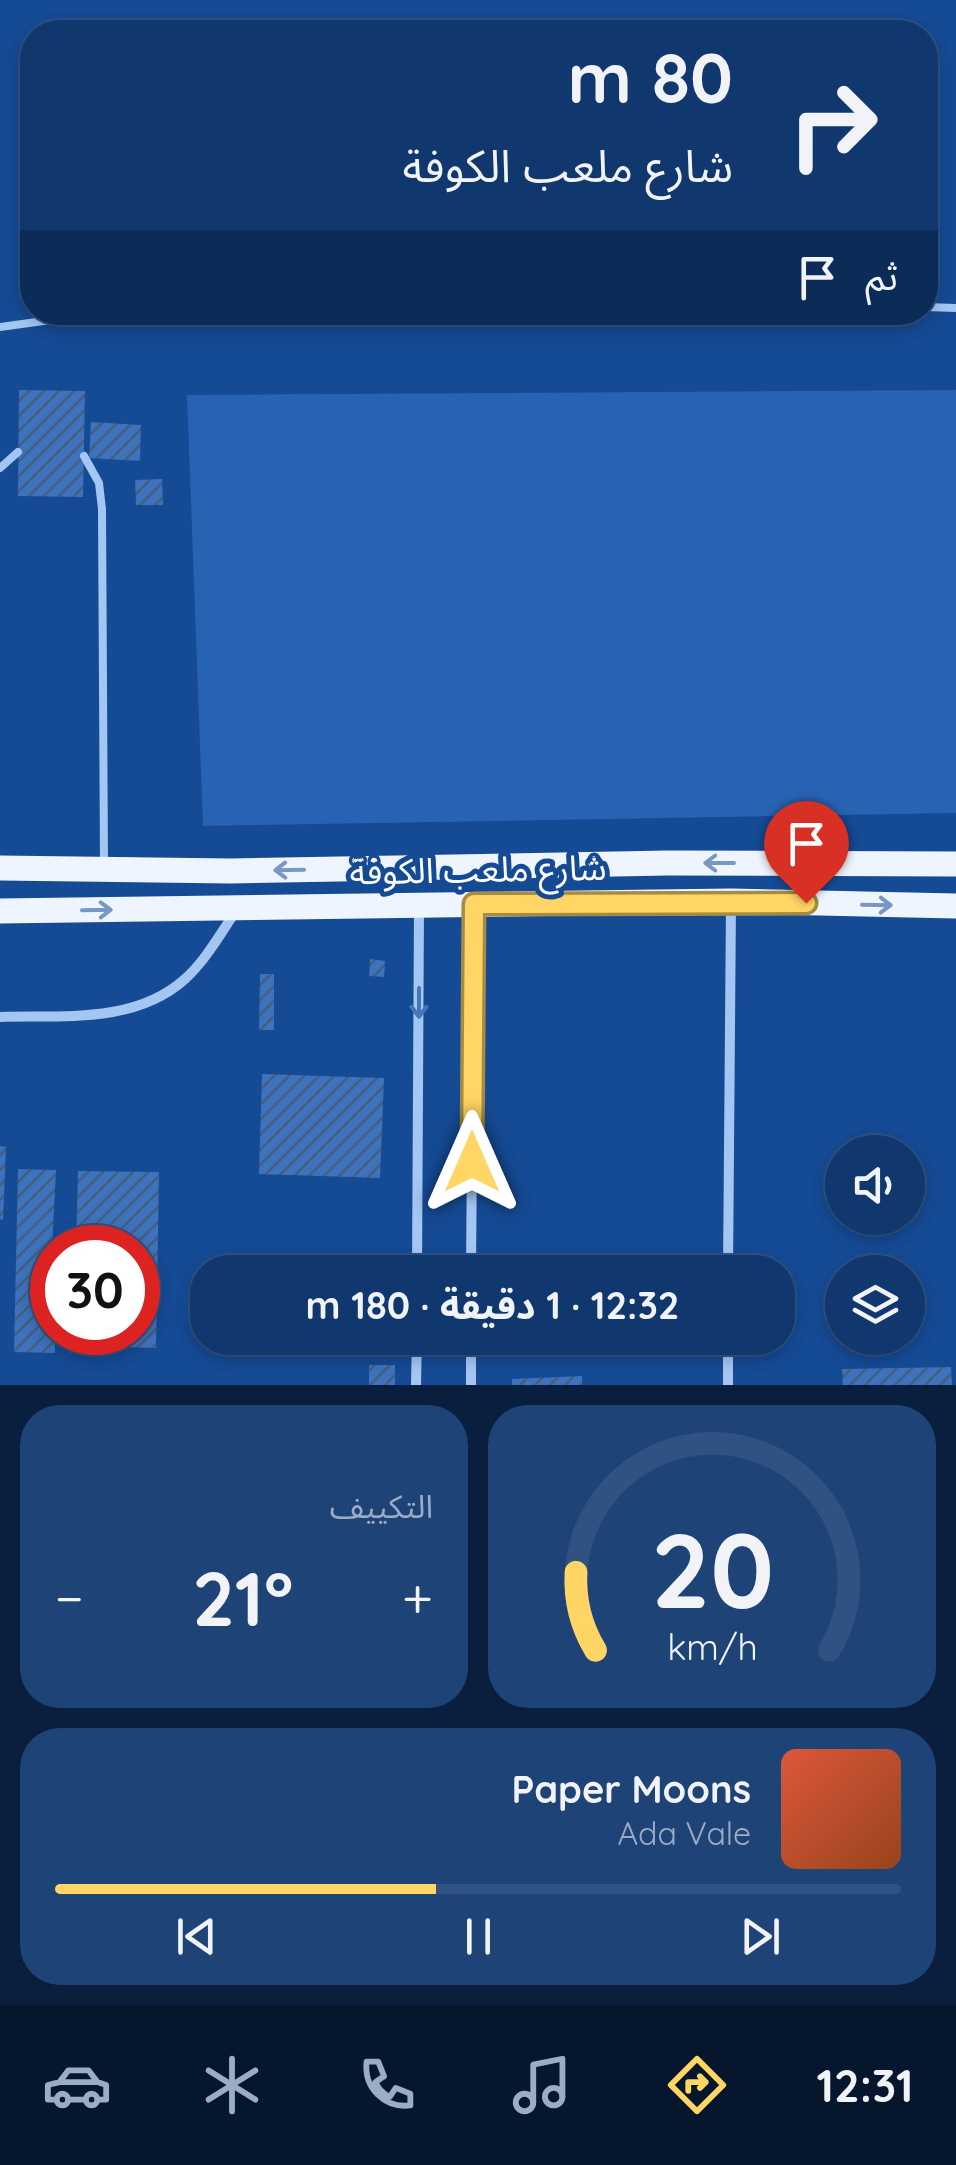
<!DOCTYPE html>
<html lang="ar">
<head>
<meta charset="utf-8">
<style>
  :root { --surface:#10386f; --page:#1e4377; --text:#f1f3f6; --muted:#9cacc3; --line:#305282; --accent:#ffd665 }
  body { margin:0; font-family:Quicksand,"Noto Sans Arabic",sans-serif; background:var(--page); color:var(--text); direction:rtl; height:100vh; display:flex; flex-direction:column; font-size:38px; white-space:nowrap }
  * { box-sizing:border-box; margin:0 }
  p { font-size:32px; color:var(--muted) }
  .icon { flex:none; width:55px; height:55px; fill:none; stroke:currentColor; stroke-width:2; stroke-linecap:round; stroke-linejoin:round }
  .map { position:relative; height:1385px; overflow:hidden; direction:ltr }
  .panel { display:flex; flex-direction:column; gap:20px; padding:20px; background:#091f3d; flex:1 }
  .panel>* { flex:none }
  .top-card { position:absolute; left:20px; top:20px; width:918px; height:305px; border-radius:40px; box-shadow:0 5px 15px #0003,0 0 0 2px var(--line); direction:rtl; background:#10386f; color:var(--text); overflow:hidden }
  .controls { position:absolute; left:825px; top:1135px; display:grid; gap:20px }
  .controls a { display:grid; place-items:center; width:100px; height:100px; border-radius:50%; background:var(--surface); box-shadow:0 5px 15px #0003,0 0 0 2px var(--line); font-size:50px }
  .speed { position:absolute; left:30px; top:1225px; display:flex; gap:20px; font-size:50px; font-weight:700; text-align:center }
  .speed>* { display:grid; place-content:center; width:130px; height:130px; border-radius:50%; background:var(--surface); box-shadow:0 5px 15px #0003,0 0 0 2px var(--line); line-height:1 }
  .speed .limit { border:15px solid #d22; background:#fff; color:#111 }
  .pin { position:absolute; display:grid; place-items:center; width:85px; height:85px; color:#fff; margin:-102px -42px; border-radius:50% 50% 50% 0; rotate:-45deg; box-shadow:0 0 10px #0007 }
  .pin .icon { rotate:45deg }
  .me { position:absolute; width:110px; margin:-55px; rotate:0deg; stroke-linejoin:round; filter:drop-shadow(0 0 8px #0008) }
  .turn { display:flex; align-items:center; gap:35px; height:210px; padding:0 40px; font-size:45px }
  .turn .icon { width:130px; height:130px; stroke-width:2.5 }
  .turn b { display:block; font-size:70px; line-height:85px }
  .then { display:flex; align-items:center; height:95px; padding:0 40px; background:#0003; gap:20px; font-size:38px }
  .big { font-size:75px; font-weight:700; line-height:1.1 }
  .panel .widget { flex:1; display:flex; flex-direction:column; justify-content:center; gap:15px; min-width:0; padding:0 35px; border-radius:40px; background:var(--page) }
  .panel .dial { align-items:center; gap:0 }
  .dial svg { height:260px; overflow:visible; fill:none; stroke:var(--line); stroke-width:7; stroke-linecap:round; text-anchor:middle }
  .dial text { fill:var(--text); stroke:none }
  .song { display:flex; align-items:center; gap:30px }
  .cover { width:120px; height:120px; border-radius:15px; background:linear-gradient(135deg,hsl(10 70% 55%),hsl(20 70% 35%)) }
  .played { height:10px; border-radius:5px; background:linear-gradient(90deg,var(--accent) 45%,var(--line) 45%) }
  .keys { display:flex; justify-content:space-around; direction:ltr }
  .heat { display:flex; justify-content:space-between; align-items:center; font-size:55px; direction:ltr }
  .panel .tiles { flex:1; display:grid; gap:20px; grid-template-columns:1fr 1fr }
  .widget:last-child { grid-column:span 2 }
  .trip { position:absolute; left:190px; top:1255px; width:605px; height:100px; border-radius:40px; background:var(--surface); box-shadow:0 5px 15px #0003,0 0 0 2px var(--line); font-weight:700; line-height:100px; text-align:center; direction:rtl }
  .tab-bar { display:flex; height:160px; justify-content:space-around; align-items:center; background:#06162c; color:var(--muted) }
  .tab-bar .icon { width:70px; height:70px }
  .tab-bar .active { color:var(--accent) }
  .tab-bar b { font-size:45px; color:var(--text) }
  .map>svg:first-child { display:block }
</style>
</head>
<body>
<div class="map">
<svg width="956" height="1385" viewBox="0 0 956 1385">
  <defs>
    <pattern id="building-hatch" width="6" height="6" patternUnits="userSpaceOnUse" patternTransform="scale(2.5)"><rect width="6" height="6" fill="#3d73bc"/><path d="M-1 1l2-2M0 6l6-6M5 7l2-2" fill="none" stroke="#455e7e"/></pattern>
  </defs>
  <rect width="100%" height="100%" fill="#154a94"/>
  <!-- pitch -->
  <path fill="#2863b3" d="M956 390V813L203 826 187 395Z"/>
  <!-- building -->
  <path fill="url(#building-hatch)" d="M19 390 85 391 83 497 18 496Z
    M91 422 141 425 140 461 89 458Z
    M162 479 163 505H136L135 480Z
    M370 959 385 961 384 977 369 976Z
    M260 974H274V1030H259Z
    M262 1074 384 1078 380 1178 259 1174Z
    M0 1146 6 1147 3 1220 0 1219Z
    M18 1169 56 1170 52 1248 55 1353 14 1352Z
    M78 1171 159 1172 156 1348 121 1347V1332H138V1248H76Z
    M71 1332H104L103 1354 70 1353Z
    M369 1365H395V1385H369Z
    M951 1367 952 1385H843L842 1369Z
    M582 1376V1385H512V1379Z"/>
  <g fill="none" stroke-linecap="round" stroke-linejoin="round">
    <!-- service -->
    <path stroke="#a4c6f2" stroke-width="8" d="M925 307 956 308
      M0 327 109 312
      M84 456 99 483 102 509 104 863
      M0 468 18 452"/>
    <!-- minor -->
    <path stroke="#a4c6f2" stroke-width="10" d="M0 1017C63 1015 135 1024 185 979 206 960 220 934 236 911
      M417 1272 419 907
      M471 1272 474 904
      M728 1272 731 902
      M416 1385 417 1338
      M471 1385V1338
      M728 1385V1338"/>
    <!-- primary -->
    <path stroke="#eff5ff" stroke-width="25" d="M0 868 231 871 668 863 956 864
      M0 911 731 901 956 906"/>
  </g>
  <!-- one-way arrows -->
  <defs><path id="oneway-shaft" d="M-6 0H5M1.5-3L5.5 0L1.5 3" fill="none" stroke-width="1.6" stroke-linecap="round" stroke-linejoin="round" transform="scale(2.5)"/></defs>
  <g stroke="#7797c4">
    <use href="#oneway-shaft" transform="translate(719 863) rotate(-180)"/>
    <use href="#oneway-shaft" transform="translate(289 870) rotate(179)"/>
    <use href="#oneway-shaft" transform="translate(877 905) rotate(1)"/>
    <use href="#oneway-shaft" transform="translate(97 910) rotate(-1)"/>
  </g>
  <use stroke="#4775b5" href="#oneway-shaft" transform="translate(419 1003) rotate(90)"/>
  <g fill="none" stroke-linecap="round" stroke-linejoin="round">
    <defs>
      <path id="route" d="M472 1162 474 904 806 903"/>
    </defs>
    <!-- route casing -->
    <use href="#route" stroke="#a68b42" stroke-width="25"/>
    <!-- route -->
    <use href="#route" stroke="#ffd665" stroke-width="18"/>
  </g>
  <g text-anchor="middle" stroke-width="10" stroke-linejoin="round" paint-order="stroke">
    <!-- street labels -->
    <g font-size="35" fill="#fff" stroke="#154a94">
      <text transform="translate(478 870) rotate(-1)" y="12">شارع ملعب الكوفة</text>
    </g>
  </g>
</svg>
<div class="controls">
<a><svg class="icon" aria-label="sound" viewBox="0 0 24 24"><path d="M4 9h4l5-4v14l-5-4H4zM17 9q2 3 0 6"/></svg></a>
<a><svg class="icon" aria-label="layers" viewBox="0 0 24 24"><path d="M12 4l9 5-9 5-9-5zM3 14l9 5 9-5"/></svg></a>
</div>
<div class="speed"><div class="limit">30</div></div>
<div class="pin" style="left:806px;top:903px;background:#d93025"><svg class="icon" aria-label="arrive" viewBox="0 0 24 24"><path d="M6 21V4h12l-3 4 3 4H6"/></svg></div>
<svg class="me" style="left:472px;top:1162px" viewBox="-20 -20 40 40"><path d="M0-17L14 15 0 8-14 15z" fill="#ffd665" stroke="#fff" stroke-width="4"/></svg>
<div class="trip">12:32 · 1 دقيقة · 180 m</div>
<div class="top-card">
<div class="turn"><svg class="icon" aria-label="right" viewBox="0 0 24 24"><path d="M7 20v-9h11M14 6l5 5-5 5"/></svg><div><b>80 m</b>شارع ملعب الكوفة</div></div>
<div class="then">ثم<svg class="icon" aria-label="arrive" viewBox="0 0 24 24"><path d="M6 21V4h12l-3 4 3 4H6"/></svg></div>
</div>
</div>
<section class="panel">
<div class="tiles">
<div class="widget dial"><svg viewBox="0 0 100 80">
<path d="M14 69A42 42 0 1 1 86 69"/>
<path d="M14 69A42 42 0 0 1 8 45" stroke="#ffd665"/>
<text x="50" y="56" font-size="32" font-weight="700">20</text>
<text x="50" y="72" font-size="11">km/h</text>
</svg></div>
<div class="widget"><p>التكييف</p>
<div class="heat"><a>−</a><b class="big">21°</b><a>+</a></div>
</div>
<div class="widget">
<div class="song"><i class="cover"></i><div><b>Paper Moons</b><p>Ada Vale</p></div></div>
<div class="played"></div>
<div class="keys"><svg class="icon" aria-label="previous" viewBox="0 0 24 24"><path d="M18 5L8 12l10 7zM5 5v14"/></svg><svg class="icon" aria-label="pause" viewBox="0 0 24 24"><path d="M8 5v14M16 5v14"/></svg><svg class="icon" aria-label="next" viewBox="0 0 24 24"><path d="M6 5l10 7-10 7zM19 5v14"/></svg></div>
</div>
</div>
</section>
<nav class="tab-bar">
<b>12:31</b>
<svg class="icon active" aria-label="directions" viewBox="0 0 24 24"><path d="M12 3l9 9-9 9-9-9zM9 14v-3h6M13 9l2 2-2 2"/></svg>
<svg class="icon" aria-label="music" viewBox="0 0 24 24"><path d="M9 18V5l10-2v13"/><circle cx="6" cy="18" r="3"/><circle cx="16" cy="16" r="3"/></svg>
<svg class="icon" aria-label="phone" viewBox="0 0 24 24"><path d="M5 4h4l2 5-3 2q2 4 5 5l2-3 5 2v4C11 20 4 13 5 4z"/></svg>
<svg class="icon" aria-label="climate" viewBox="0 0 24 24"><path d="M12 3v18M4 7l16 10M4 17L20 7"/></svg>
<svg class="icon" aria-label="car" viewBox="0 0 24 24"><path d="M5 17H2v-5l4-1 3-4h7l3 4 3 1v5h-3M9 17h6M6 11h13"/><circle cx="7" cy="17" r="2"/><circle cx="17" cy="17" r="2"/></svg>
</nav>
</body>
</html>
